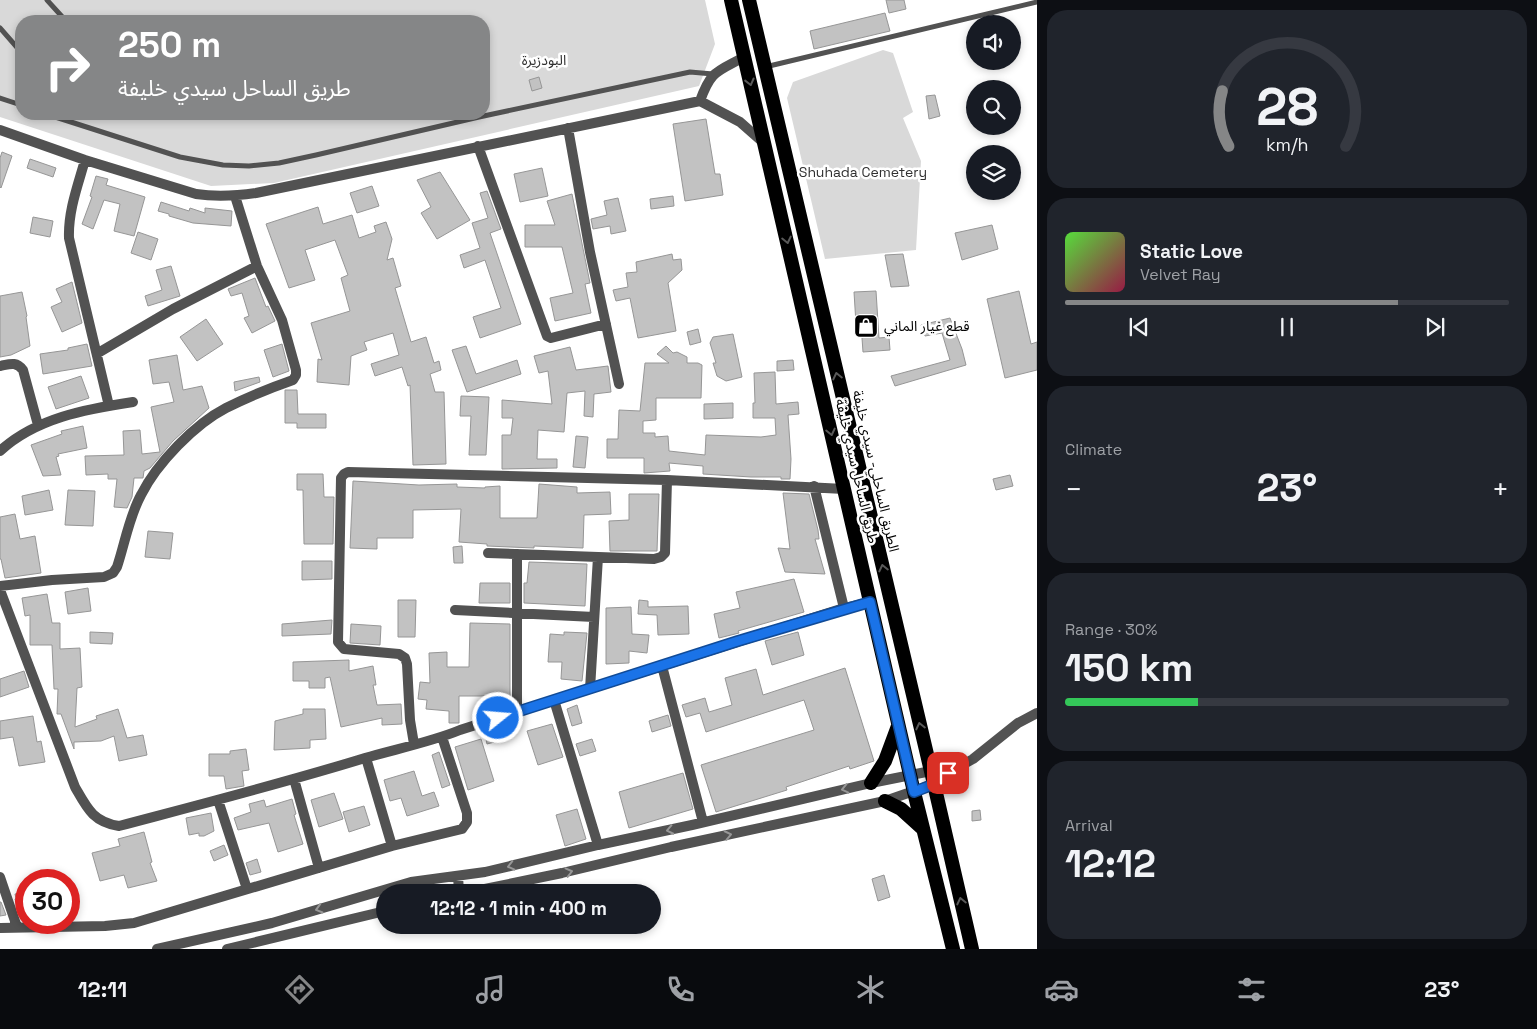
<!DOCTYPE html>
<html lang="en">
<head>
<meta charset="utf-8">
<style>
  :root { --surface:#171b24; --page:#20242c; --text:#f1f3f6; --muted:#9ea1a6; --line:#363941; --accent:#858687 }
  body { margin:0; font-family:"Space Grotesk","Noto Sans Arabic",sans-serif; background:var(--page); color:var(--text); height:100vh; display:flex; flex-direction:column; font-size:19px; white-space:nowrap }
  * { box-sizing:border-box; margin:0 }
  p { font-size:16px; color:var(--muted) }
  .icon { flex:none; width:28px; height:28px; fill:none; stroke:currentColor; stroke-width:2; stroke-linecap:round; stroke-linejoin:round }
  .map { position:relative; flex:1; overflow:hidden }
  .sheet { display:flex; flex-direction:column; gap:10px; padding:10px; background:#0d0f14; width:500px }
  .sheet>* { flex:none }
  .top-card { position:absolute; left:15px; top:15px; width:475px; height:105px; border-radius:20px; box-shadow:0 2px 8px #0003; background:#858687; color:#fff; overflow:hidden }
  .controls { position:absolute; left:966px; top:15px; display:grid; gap:10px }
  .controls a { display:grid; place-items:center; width:55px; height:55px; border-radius:50%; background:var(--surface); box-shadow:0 2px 8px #0003; font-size:25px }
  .speed { position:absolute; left:15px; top:869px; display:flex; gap:10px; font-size:25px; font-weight:700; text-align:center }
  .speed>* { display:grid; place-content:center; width:65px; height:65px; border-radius:50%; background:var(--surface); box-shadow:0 2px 8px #0003; line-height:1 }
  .speed .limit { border:8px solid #d22; background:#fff; color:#111 }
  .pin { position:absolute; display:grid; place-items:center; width:42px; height:42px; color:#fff; margin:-21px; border-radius:10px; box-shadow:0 2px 8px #0006 }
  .me { position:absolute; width:55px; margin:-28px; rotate:73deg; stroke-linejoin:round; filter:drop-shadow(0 0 4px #0008) }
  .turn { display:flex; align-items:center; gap:18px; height:105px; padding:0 20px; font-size:22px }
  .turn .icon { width:65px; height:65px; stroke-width:2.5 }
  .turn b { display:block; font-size:35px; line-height:42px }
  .big { font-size:38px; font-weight:800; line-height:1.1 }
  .sheet .card { flex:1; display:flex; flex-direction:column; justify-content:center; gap:8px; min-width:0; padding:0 18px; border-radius:20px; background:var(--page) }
  .sheet .dial { align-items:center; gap:0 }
  .dial svg { height:130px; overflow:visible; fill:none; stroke:var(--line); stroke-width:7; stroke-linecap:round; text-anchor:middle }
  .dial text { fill:var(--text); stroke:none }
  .song { display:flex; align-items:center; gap:15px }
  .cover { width:60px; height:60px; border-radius:8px; background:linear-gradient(135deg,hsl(110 70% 55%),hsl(340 70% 35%)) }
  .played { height:5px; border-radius:2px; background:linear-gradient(90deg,var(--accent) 75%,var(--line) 75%) }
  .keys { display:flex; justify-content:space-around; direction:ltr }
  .heat { display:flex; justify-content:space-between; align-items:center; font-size:28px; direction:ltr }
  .charge { height:8px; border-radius:4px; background:linear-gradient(90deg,#34c759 30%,var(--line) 0) }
  .trip { position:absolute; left:376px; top:884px; width:285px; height:50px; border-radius:25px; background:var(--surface); box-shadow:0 2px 8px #0003; font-weight:800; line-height:50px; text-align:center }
  .menu { display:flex; height:80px; justify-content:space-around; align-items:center; background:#090b0e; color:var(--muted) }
  .menu .icon { width:35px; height:35px }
  .menu .active { color:var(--accent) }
  .menu b { font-size:22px; color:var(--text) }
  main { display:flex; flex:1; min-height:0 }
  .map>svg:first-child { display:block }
</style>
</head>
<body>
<main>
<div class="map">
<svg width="1037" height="949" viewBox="0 0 1037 949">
  <rect width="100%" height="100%" fill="#fff"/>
  <!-- green -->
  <path fill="#d9d9d9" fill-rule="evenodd" d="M0 0H705L715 44 699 86 274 183 211 186 0 117ZM21 21H484V114H21Z
    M883 50 893 53 913 112 903 118 921 161 916 250 825 259 787 98 793 82Z"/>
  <!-- building -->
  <path fill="#c2c2c2" stroke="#969696" d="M886 0H904L906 9 889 13Z
    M885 13 890 31 814 49 810 31Z
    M539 77 542 88 532 91 529 80Z
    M935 95 940 116 929 119 926 96Z
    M706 119 715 174H720L723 195 685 201 673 124Z
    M2 152 12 156 1 188 0 187V158Z
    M30 159 56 168 53 177 27 168Z
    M542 168 548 196 520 202 514 174Z
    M440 172 470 220 437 239 421 213 431 207 417 180Z
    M96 176 108 179 106 185 145 197 134 236 114 231 120 204 104 200 93 229 82 224 92 197 90 196Z
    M372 186 379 206 357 213 350 193Z
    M487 191 501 229 490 233 521 324 480 338 473 317 501 308 485 260 464 268 460 255 480 248 472 223 488 218 480 193Z
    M572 194 590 283 585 284 591 313 555 321 550 298 573 293 562 247H525V225H555L547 201Z
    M673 196 674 206 651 209 650 199Z
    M618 198 626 231 611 234 610 226 593 229 591 219 607 215 604 201Z
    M161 202 189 211 190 208 205 213V208L232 211 231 226 193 223 169 216V214L158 211Z
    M318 207 323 224 352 215 359 238 376 232 374 226 386 222 392 239 387 260 393 258 401 286 395 288 411 342 426 337 434 363 439 361 441 370 430 374 435 392H444L446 464 413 465 410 385 408 386 402 367 375 376 371 364 399 355 393 333 364 342 367 350 351 356 349 385 317 382 318 359 322 360 311 323 350 311 341 278 348 275 335 240 305 250 315 280 289 288 266 224Z
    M33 217 53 221 50 237 30 233Z
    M992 225 998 249 962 260 955 233Z
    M138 232 158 239 151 260 131 253Z
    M672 254 673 260 681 259 682 270 668 283 676 331 638 338 630 298 616 301 613 290 628 287 626 273 637 272 636 262Z
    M903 254 909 286 891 287 885 255Z
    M171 266 180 296 148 306 145 296 162 290 156 270Z
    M255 278 266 307 268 306 275 321 252 333 244 318 249 316 242 293 231 296 228 289Z
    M72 282 82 323 62 332 51 307 62 302 56 289Z
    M876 291 879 338 889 337 890 350 863 352 861 324H856L854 292Z
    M1019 291 1031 344 1037 342V370L1005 378 987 299Z
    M22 292 27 316 26 317 30 346 11 355 0 357V296Z
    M950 318 962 349 966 365 895 386 891 376 950 360 942 333 925 336 921 325Z
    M206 319 223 344 197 361 180 337Z
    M698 329 701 342 690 345 687 332Z
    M733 334 742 377 726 381 717 376 713 363H716L710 343 713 337Z
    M87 344 92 366 43 374 40 354 68 350V348Z
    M282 344 289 371 273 377 264 350Z
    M466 346 476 374 517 360 521 374 467 392 452 350Z
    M666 346 673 353 677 352 687 357V363H698L702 365 701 398H656V420L643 421V433H655V437L668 436 669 451 705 455 706 435 761 437 776 435 775 418H753V403H755L754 373 775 372 776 404 798 402 799 414 788 415 791 459 790 479H781V477H751L703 474V466L669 463 670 471 644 473V458H607V439H618L619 410 640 411 645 363H669L657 354Z
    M570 347 576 370 608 366 611 392 594 394 593 417 584 416 585 391 567 393 564 432 538 430 537 459H557V468L502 469V435H511L513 418H502V400L552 404 548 371 539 373 534 356Z
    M177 355 183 390 202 386 209 408 173 441 150 468 144 471 143 478H134L132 497 127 508 114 507 117 479H108V474L86 475 85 456 124 455 123 431 140 430 142 454 160 452 151 407 174 402 169 382 153 384 149 360Z
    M793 360 794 370 777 371V361Z
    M81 376 89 398 56 409 48 387Z
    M259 377 260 382 235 391 234 382Z
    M285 390H297L298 414H326V428H297V423H285Z
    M461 396 489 397 486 455H469L471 416H460Z
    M733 403V418L704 419V404Z
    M83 426 87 448 58 454 59 456 56 457 61 475 43 476 31 445 62 434 61 431Z
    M576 436 588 437 585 468 573 467Z
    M297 474H323L324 497H334L333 544H304L303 490H297Z
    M1010 475 1013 486 996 490 993 479Z
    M353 481 419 485 457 484V487L485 488V487L500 486V518H537L539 484 577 487V493L610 492 611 514 584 515 583 548 534 546V548L487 546V544L459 542 461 509 413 510V538H377V549L350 548Z
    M49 490 53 510 25 515 22 496Z
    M68 490 95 491 93 526 65 525Z
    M783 493 809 494 818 530 819 539H815L825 574 785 572 778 548 790 549Z
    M629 494H659L657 551H610L609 521 629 520Z
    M15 514 20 539 35 536 41 573 5 578 1 559H0V517Z
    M148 531 173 533 170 559 145 557Z
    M462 546 463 563H454L453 547Z
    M302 561H332V579L302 580Z
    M529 562 587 564 585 606 524 603V583H527Z
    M794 579 804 612 738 631 739 633 719 638 714 614 740 608 736 592Z
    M480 583H510V603H479Z
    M88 588 91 611 68 614 65 592Z
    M47 594 52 623H60V649L80 648 82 687 77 688 75 727 97 719 96 716 118 709 127 738 143 735 147 755 119 761 114 736 101 741 74 742V749L61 714H57L58 689H54L52 645H30V615L25 616 22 598Z
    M398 600H416L415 637H398Z
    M639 600 648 601V607L688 606 689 634 658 635 657 615 638 614Z
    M631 607 632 634 649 635 647 653 629 651V663L606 664V608Z
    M332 620 331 634 282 636V624Z
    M470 623 510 624V696H459V723H449V711L426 709 427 700 418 699 420 682 430 683 429 653 447 652V667H469Z
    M351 624 381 626 380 645 350 643Z
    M90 632 113 633 112 644 90 643Z
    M564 632 587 633 582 681 561 679 562 662H548L550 634 564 635Z
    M798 632 804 655 772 665 765 641Z
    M349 660V671L373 666 376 685H373L377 705 401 704 402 724 382 725V718L341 727 330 677 325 678V688H309V681H293V662Z
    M845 668 874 761 850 769 849 766 786 787 787 790 716 812 701 765 814 730 804 700 706 732 700 713 686 717 682 705 705 698 709 712 732 705 725 678 756 669 763 695Z
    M24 671 29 687 0 697V679Z
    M577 705 582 723 572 726 567 709Z
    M303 709H325L326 739 310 740V748L274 750 275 721 303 714Z
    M668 715 671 726 652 732 649 721Z
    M33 716 37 742 41 741 45 762 19 766 13 737 0 739V721Z
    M552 724 563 757 538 765 527 731Z
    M495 732 498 741 487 744 485 735Z
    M481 739 494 781 468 790 455 747Z
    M592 739 596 751 580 756 576 744Z
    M246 749 249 770 242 771 244 786 226 789 224 776H209V754H230V751Z
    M439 752 450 785 442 788 432 755Z
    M414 771 422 796 434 792 439 806 407 816 401 798 390 801 384 780Z
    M683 773 693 809 629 828 619 792Z
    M334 793 343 819 319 827 311 800Z
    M292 799 296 814 294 815 303 844 278 852 269 823 238 830 234 818 251 812 249 804 264 800 266 807Z
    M364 806 370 825 349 832 343 812Z
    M577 809 586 839 565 846 556 815Z
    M980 810 981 820 972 821V811Z
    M211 813 214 831 204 836H199V833L189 835 186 818Z
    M144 832 152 862 150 863 157 881 128 888 124 875 100 881 92 853 120 846 118 839Z
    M224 845 228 855 214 861 210 851Z
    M257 859 261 872 250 875 246 863Z
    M884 875 890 897 878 901 872 879Z
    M26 892V910L19 912 15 899 16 898 15 894Z
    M0 902H1L6 915 0 916Z"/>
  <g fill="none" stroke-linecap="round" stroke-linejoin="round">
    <!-- service -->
    <path stroke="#525252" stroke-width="5" d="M47 0 66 21
      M0 28 21 52
      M765 67 1037 2
      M0 98 21 105
      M46 114 180 157 223 165 249 166 279 163 316 155 479 117 690 72 713 74"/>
    <!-- minor -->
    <path stroke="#525252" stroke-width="10" d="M700 101C711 70 717 72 744 57
      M568 128 590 252 619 384
      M0 130 85 160 196 194C216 197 235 196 256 193L700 101 740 122 765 144
      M478 146 547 336 551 338 606 324
      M85 160C78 185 68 211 69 238L109 406
      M98 353 173 309 257 266
      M0 366C10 364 16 361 23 370L38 425
      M0 451C36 418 86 409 133 402
      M488 553 654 559 661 557 665 553 667 480
      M0 586 52 580 104 577 113 573 117 567C125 543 129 517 141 495 157 463 195 424 226 408 248 397 270 388 293 380L296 375V370L282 320 257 266 235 196
      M0 590 75 787C87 808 93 822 119 826 202 804 284 783 365 758 396 749 431 742 460 730L844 608 814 486
      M844 608 870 602
      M455 610 594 617
      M662 666 703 822
      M590 689 598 557
      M554 700 598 845
      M517 712V554
      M414 744 410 720 407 664 405 658 399 654 344 649 338 642 341 478 344 474 348 472 667 480 844 489
      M366 758 392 846
      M294 779 319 868
      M218 800 247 889
      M458 876 459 892
      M0 877 17 927
      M470 892 562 873 671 847 885 801 934 784 948 773 973 759 1018 723 1037 713
      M0 928 105 926 134 923 392 846 462 829 467 822V813L442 737
      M157 949 272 923 411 882 485 872 598 845 692 825 871 783 931 771 948 773
      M227 949 385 911"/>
    <!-- trunk -->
    <path stroke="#000" stroke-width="14" d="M731 0 914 792 953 949
      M749 0 934 784 972 949
      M871 783 885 761 898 726
      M885 801 901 809 922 828"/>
  </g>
  <!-- one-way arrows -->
  <defs><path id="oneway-chevron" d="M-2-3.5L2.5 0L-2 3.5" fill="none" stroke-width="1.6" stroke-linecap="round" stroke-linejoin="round" transform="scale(1.25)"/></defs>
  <g stroke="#595959">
    <use href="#oneway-chevron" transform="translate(750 82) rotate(76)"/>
    <use href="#oneway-chevron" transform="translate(787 240) rotate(77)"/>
    <use href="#oneway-chevron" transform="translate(837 376) rotate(-103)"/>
    <use href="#oneway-chevron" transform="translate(831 432) rotate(77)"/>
    <use href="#oneway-chevron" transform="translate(883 568) rotate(-103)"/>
    <use href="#oneway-chevron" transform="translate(920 726) rotate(-103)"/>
    <use href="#oneway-chevron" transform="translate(961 901) rotate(-103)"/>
  </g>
  <g stroke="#979797">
    <use href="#oneway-chevron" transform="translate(845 789) rotate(167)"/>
    <use href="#oneway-chevron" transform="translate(670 830) rotate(168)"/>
    <use href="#oneway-chevron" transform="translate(728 835) rotate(-12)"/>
    <use href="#oneway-chevron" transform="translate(511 866) rotate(166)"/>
    <use href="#oneway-chevron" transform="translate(569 872) rotate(-14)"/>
    <use href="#oneway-chevron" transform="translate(319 909) rotate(164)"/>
  </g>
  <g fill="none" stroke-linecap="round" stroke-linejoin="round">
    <defs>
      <path id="route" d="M498 718 738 641 870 602 914 792 934 784 948 773"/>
    </defs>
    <!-- route casing -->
    <use href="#route" stroke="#114b97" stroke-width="12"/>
    <!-- route -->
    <use href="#route" stroke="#1a73e8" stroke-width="9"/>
  </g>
  <!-- icons -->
  <defs>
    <symbol id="shop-square" viewBox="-11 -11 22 22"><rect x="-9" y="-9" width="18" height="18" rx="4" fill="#000" stroke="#fff"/><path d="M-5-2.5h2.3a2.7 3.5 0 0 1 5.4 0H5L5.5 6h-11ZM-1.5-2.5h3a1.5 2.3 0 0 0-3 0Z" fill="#fff"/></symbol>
  </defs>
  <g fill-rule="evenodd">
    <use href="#shop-square" x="852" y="312" width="28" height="28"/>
  </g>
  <g text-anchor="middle" stroke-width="5" stroke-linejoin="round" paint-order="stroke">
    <!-- park labels -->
    <g font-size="14" fill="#303030" stroke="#fff">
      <text x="544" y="65">البودزيرة</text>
      <text x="863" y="177">Shuhada Cemetery</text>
    </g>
    <!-- poi labels -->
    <g font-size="14" fill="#000" stroke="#fff" text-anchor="start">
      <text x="884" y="331">قطع غيار الماني</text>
    </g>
    <!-- street labels -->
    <g font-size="14" fill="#000" stroke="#fff">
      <text transform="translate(857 471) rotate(77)" y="5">طريق الساحل سيدي خليفة</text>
      <text transform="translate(876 471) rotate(77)" y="5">الطريق الساحلي- سيدي خليفة</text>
    </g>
  </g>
</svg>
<div class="controls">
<a><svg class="icon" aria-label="sound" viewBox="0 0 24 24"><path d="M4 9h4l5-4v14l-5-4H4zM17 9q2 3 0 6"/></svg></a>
<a><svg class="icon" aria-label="search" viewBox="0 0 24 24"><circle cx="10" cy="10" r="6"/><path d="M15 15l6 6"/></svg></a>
<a><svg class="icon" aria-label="layers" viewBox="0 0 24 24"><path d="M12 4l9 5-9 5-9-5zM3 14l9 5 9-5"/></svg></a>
</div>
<div class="speed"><div class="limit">30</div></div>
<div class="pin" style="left:948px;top:773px;background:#d93025"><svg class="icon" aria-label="arrive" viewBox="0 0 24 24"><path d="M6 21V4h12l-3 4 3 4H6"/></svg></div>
<svg class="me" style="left:498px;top:718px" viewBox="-20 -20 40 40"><circle r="17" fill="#1a73e8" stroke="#fff" stroke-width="3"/><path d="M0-11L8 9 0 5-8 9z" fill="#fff"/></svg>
<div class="trip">12:12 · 1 min · 400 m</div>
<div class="top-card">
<div class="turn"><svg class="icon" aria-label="right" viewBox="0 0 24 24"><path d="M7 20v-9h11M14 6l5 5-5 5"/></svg><div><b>250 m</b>طريق الساحل سيدي خليفة</div></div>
</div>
</div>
<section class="sheet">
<div class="card dial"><svg viewBox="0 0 100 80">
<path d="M14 69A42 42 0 1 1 86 69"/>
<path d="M14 69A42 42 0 0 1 10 35" stroke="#858687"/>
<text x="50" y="56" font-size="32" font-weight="700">28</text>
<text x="50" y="72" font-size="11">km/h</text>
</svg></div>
<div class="card">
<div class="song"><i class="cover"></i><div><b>Static Love</b><p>Velvet Ray</p></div></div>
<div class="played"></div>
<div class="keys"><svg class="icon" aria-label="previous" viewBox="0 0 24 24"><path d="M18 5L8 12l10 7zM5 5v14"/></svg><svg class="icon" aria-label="pause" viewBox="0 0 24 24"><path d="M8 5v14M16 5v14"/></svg><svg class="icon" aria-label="next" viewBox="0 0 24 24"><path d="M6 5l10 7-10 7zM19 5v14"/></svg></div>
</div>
<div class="card"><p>Climate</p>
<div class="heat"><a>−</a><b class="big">23°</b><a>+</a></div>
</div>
<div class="card"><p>Range · 30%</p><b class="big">150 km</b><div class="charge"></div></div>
<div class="card"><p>Arrival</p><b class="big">12:12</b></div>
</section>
</main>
<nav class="menu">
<b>12:11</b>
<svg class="icon active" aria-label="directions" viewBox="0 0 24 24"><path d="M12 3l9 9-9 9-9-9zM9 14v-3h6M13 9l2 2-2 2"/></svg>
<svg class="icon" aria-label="music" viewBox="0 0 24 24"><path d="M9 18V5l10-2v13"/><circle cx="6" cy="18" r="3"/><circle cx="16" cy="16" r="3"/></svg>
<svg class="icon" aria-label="phone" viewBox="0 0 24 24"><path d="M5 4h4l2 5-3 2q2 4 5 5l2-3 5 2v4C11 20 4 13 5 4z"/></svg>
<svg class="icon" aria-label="climate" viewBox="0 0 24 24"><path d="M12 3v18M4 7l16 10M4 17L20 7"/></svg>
<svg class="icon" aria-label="car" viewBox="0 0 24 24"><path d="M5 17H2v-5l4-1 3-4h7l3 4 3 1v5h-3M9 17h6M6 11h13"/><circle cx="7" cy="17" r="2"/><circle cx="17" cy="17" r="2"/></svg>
<svg class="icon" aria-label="filters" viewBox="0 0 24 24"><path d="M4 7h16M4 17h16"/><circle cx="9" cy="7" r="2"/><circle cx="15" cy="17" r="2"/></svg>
<b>23°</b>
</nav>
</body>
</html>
